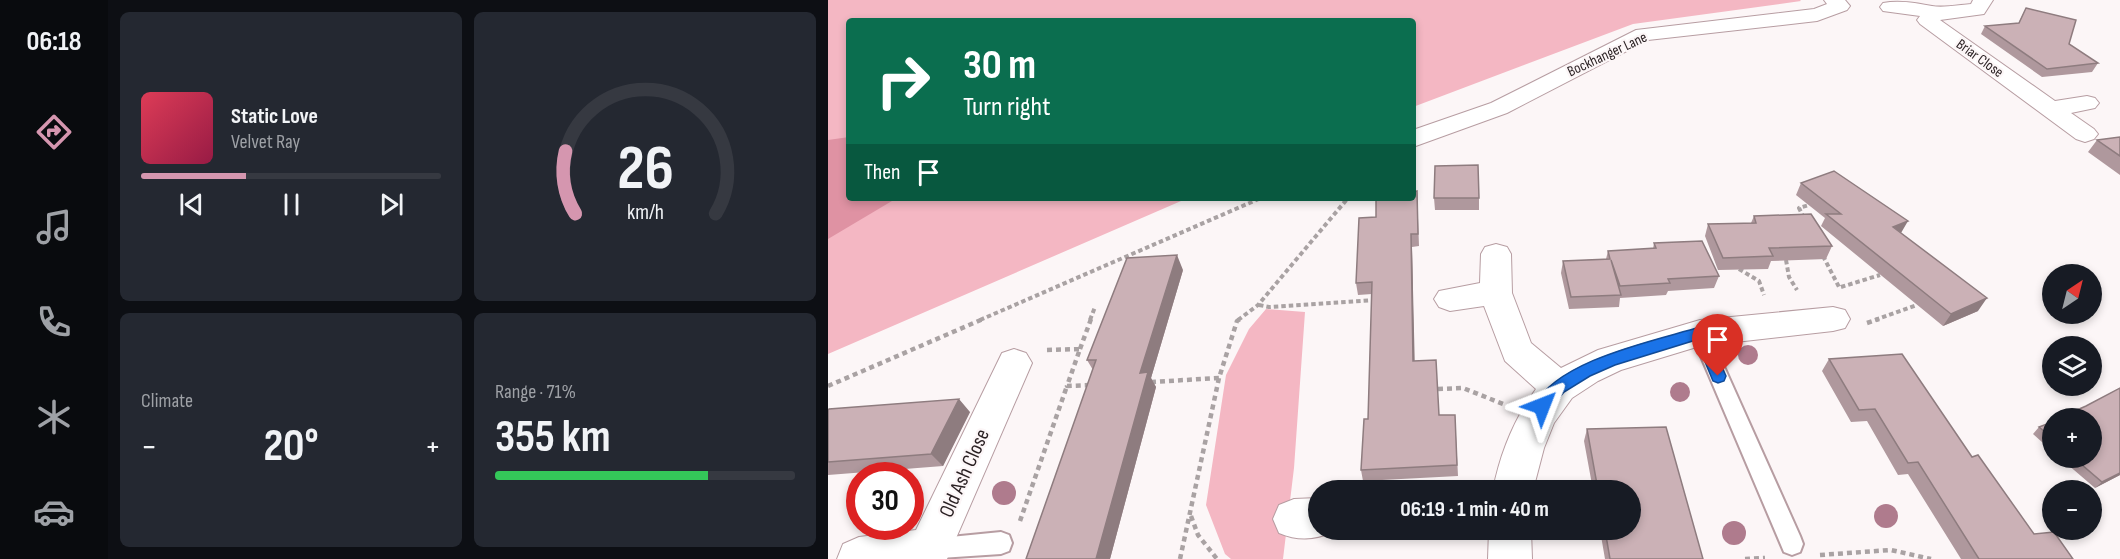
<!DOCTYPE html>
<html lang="en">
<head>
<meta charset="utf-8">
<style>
  :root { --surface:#171b24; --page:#242831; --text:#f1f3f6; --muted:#9ea1a6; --line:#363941; --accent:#d596af }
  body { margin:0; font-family:"Sofia Sans Condensed",sans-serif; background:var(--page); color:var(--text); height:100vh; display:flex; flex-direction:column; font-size:22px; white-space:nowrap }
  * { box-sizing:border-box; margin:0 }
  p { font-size:20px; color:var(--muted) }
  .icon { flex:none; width:33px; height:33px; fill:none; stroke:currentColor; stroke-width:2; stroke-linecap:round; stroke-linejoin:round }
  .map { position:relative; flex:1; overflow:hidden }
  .drawer { display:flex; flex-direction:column; gap:12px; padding:12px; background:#0d0f14; width:720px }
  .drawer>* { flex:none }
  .top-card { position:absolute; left:18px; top:18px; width:570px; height:183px; border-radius:6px; box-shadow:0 3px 9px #0003; background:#0b6e4f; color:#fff; overflow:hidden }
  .needle { width:39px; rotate:35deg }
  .tools { position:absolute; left:1214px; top:264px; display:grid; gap:12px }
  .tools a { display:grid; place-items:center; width:60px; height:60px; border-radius:50%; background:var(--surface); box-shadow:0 3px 9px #0003; font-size:30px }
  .speed { position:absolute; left:18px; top:462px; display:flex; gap:12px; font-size:30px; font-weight:700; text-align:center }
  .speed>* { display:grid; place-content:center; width:78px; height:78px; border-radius:50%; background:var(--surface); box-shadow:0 3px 9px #0003; line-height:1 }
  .speed .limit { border:9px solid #d22; background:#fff; color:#111 }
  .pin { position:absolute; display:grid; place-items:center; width:51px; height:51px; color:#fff; margin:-62px -26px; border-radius:50% 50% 50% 0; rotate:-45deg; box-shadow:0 0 6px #0007 }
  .pin .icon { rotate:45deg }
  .me { position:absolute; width:66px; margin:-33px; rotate:45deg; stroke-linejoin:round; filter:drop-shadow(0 0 4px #0008) }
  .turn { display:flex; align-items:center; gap:21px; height:126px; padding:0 18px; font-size:27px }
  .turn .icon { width:78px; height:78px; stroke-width:2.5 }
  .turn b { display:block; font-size:42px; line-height:51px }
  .then { display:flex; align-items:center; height:57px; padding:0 18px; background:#0003; gap:12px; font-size:22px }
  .big { font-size:45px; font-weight:700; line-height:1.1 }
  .drawer .widget { flex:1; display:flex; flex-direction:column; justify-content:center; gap:9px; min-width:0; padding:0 21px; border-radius:9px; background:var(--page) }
  .drawer .dial { align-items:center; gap:0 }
  .dial svg { height:156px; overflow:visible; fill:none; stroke:var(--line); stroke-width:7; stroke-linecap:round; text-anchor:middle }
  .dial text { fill:var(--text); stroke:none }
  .song { display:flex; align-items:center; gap:18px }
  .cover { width:72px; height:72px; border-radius:9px; background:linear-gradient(135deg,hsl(350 70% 55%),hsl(340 70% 35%)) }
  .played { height:6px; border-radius:3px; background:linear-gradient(90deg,var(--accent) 35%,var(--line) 35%) }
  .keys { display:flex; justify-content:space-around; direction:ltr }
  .heat { display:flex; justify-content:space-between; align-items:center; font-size:33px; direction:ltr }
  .charge { height:9px; border-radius:4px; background:linear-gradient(90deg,#34c759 71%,var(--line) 0) }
  .drawer .tiles { flex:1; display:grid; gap:12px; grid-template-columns:repeat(2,1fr) }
  .trip { position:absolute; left:480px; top:480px; width:333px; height:60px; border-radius:30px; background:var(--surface); box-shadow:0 3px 9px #0003; font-weight:700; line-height:60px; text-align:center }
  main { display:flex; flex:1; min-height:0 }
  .menu { display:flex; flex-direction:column; width:108px; justify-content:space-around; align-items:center; background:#090b0e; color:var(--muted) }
  .menu .icon { width:42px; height:42px }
  .menu .on { color:var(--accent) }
  .menu b { font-size:27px; color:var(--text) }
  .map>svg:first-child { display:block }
</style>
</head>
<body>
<main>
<nav class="menu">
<b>06:18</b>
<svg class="icon on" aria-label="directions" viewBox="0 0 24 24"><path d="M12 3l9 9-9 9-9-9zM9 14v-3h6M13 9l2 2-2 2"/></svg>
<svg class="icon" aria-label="music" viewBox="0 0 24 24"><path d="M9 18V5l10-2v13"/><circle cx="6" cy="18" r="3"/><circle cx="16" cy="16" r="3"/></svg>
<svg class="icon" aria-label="phone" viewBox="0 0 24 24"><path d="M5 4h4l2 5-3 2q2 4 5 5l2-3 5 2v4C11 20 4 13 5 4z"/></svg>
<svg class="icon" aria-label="climate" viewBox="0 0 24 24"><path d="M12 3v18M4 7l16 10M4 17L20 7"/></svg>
<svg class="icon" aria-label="car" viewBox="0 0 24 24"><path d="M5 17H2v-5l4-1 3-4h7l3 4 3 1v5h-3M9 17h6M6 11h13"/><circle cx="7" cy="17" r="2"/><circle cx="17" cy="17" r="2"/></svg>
</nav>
<section class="drawer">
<div class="tiles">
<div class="widget">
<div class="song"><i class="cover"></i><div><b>Static Love</b><p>Velvet Ray</p></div></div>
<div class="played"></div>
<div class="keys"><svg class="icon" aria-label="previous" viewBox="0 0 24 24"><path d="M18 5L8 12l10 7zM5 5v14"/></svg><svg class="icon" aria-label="pause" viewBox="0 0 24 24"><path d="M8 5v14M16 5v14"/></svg><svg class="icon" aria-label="next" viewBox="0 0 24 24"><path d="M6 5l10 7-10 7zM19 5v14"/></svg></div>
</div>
<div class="widget dial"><svg viewBox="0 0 100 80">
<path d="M14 69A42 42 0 1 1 86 69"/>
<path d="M14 69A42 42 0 0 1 9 37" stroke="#d596af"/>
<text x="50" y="56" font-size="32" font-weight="700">26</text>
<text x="50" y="72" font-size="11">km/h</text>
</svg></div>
<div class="widget"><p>Climate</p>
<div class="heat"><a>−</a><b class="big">20°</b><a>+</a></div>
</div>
<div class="widget"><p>Range · 71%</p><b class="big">355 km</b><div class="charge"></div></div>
</div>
</section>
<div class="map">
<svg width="1292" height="559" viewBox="0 0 1292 559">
  <rect width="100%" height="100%" fill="#fcf6f7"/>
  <!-- green -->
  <path fill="#f4b7c3" d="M0 0H972L973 1 805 24 585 107V21H21V198H360L0 354Z
    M438 309 477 312 466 468 455 559H403L397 554 378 505 398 375 421 329Z"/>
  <!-- water -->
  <path fill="#df92a3" d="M21 137V198H69L0 239V140Z"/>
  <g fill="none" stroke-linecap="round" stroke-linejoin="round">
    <defs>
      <path id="service" d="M872 326 878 328 881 333 972 536 975 544 972 552 964 555 956 552 863 333 866 328Z
        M173 532 181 535 184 543 181 551 173 554 97 559 91 550 94 542 102 539Z"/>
      <path id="minor" d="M996 0H1017L1022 6 1019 10 989 21 820 40 679 113 585 147V130L663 103 808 30 986 9 999 4Z
        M1145 0H1165L1156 14 1112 20 1227 101 1259 96 1267 98 1271 103 1267 108 1243 113 1266 129 1270 134 1266 139 1257 142 1248 139 1092 24 1089 20 1092 16 1055 11 1052 7 1055 3C1071 0 1088 3 1104 6 1115 8 1131 5 1143 4Z
        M668 244 679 247 683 254 684 293 703 343 733 368 770 350 872 320 1005 307 1017 310 1022 319 1017 328 1005 331 872 346 793 370 770 381 744 398 726 423 716 448 705 490H665C672 454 686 419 708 389L677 361 656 306 622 311 611 307 606 299 611 291 652 283 653 254 657 247Z
        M186 349 198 353 204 363 119 559H9L15 544 31 537 88 530 174 353Z
        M490 498V530H506L505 532C486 540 470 541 451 533L445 519 451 505 466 499Z
        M661 530H703L704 559H660Z"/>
    </defs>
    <!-- service casing -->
    <use href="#service" stroke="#b79da2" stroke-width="4"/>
    <!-- minor casing -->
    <use href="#minor" stroke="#b79da2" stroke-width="2"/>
    <!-- path-far1 -->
    <path stroke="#a9a2a3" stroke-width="4" stroke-dasharray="4.5 3" stroke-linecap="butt" d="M976 218 971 208 981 205
      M995 256 1011 287
      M958 260 961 277 969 290
      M911 269 931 281 936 295
      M1013 287 1052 275
      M431 305 441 307 546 300
      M152 320 433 198
      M262 320 267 307
      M410 320 430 305 520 198
      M1047 320 1089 305"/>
    <!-- path -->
    <path stroke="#a9a2a3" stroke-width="4.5" stroke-dasharray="5 4" stroke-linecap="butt" d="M1039 323 1051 319
      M252 349 263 319
      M219 350 252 349 239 386 264 385
      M323 382 391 378
      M0 386 155 319
      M610 389 635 388 675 404
      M363 516 370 535 389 559
      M192 521 239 386
      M992 555 1063 550 1103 559
      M352 559 391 378 409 321 412 319
      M917 559 937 558"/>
    <!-- service -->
    <use href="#service" fill="#fff" fill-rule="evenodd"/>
    <!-- minor -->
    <use href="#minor" fill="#fff" fill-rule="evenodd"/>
  </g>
  <!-- trees -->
  <g fill="#af7b8d">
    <circle cx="920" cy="355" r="10"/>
    <circle cx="852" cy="392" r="10"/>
    <circle cx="176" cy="493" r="12"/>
    <circle cx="1058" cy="516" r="12"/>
    <circle cx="906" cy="533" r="12"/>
  </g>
  <!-- wall -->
  <path fill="#af989d" d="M1198 8 1241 44 1270 63 1264 72 1214 77 1153 34 1157 26 1190 24Z
    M1292 137V175L1260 152 1269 140Z
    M973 183 1073 233 1150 311 1115 326 993 226 997 218 968 195Z
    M589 191 591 246 584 247 586 361 611 415H627L630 476 535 481 533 470 540 419 544 294 530 295 528 283Z
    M606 198H651V210H607Z
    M926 216 1004 246 998 259 943 261 940 269 890 270 877 236 880 224 923 223Z
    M826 243 891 276 886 288 840 291 838 295 792 298 791 307 741 309 733 273 735 261 778 259 780 251 825 249Z
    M355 270 323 378 328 387 282 559H198L265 370 259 360Z
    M1001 359 1144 457 1206 534 1245 559H1133L1080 474 1070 475 1039 421 1023 422 994 371Z
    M1292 388V475L1267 488 1232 458H1263L1258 406Z
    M0 410 142 412 115 466 0 475Z
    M1224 422V451L1205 434 1211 427Z
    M759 429 875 559H777L772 530H802V490H765L756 441Z"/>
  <!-- shaded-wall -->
  <path fill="#8e7c7f" d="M1080 221 1073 233 1065 227Z
    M583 234 584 247 587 373 585 361Z
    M349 255 355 270 323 378 328 387 282 559H268L312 373Z
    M1159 298 1150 311 1115 326 1123 314Z
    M131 399 142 412 115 466 103 454Z
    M1292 473V475L1267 488 1274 482Z"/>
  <!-- building -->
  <path fill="#cbb1b6" stroke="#8e7c7f" stroke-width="1.5" d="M1198 8 1248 20 1241 44 1270 63 1219 69 1157 26 1191 23Z
    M1292 137V156L1269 140Z
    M650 165 651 198H606L607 166Z
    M1006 171 1080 221 1065 227 1159 298 1123 314 998 214H1013L973 183Z
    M589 191 590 234H583L585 361 608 360 611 415H627L629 465 533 470 536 419H540L544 282 528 283 531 218 548 217V198H585V192Z
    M983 214 1004 246 941 248 945 256 895 258 880 224 928 223 926 216Z
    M874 241 891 276 840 279 842 283 792 286 783 260 793 295 743 297 735 261 782 259 780 251 828 248 826 243Z
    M349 255 312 373 320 372 268 559H198L268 360H259L299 258Z
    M1074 354 1144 457 1150 455 1206 534 1226 532 1245 559H1151L1090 462 1080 463 1047 409 1031 410 1001 359Z
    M1292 388V473L1274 482 1246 458H1263V418H1231L1258 406Z
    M131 399 103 454 0 462V410L1 409Z
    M1224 422V438L1211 427Z
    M838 427 875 559H782L777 530H802V490H770L759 429Z"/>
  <!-- route -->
  <path fill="#1a73e8" stroke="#114b97" stroke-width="1.5" d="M872 327 877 329 879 333 898 376 896 381 890 383 885 381 868 340 787 365 762 376 736 392 720 411 714 413 708 411 706 406C729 360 826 341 872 327Z"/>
  <g text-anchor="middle" stroke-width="4.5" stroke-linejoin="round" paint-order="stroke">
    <!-- far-street labels -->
    <g font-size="15" fill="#281f21" stroke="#fcf6f7">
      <text transform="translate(779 54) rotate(-25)" y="5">Bockhanger Lane</text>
      <text transform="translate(1152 58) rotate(36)" y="5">Briar Close</text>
    </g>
    <!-- near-street labels -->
    <g font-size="21" fill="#281f21" stroke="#fcf6f7">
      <text transform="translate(136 473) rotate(-66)" y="7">Old Ash Close</text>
    </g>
  </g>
</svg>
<div class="tools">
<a><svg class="needle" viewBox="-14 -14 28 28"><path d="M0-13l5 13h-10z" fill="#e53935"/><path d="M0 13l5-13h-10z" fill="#9ea1a6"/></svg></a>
<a><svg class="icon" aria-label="layers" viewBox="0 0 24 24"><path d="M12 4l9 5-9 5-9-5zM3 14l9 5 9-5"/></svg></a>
<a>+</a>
<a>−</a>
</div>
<div class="speed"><div class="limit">30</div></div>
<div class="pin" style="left:890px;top:376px;background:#d93025"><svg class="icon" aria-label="arrive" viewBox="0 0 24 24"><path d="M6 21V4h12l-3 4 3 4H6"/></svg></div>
<svg class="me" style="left:714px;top:406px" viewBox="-20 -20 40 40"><path d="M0-17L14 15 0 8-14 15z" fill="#1a73e8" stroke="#fff" stroke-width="4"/></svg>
<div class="trip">06:19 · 1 min · 40 m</div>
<div class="top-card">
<div class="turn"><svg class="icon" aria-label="right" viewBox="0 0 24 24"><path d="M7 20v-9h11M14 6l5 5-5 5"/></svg><div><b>30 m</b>Turn right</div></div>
<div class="then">Then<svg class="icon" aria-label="arrive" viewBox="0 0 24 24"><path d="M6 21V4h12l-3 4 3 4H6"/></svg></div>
</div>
</div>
</main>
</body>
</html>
